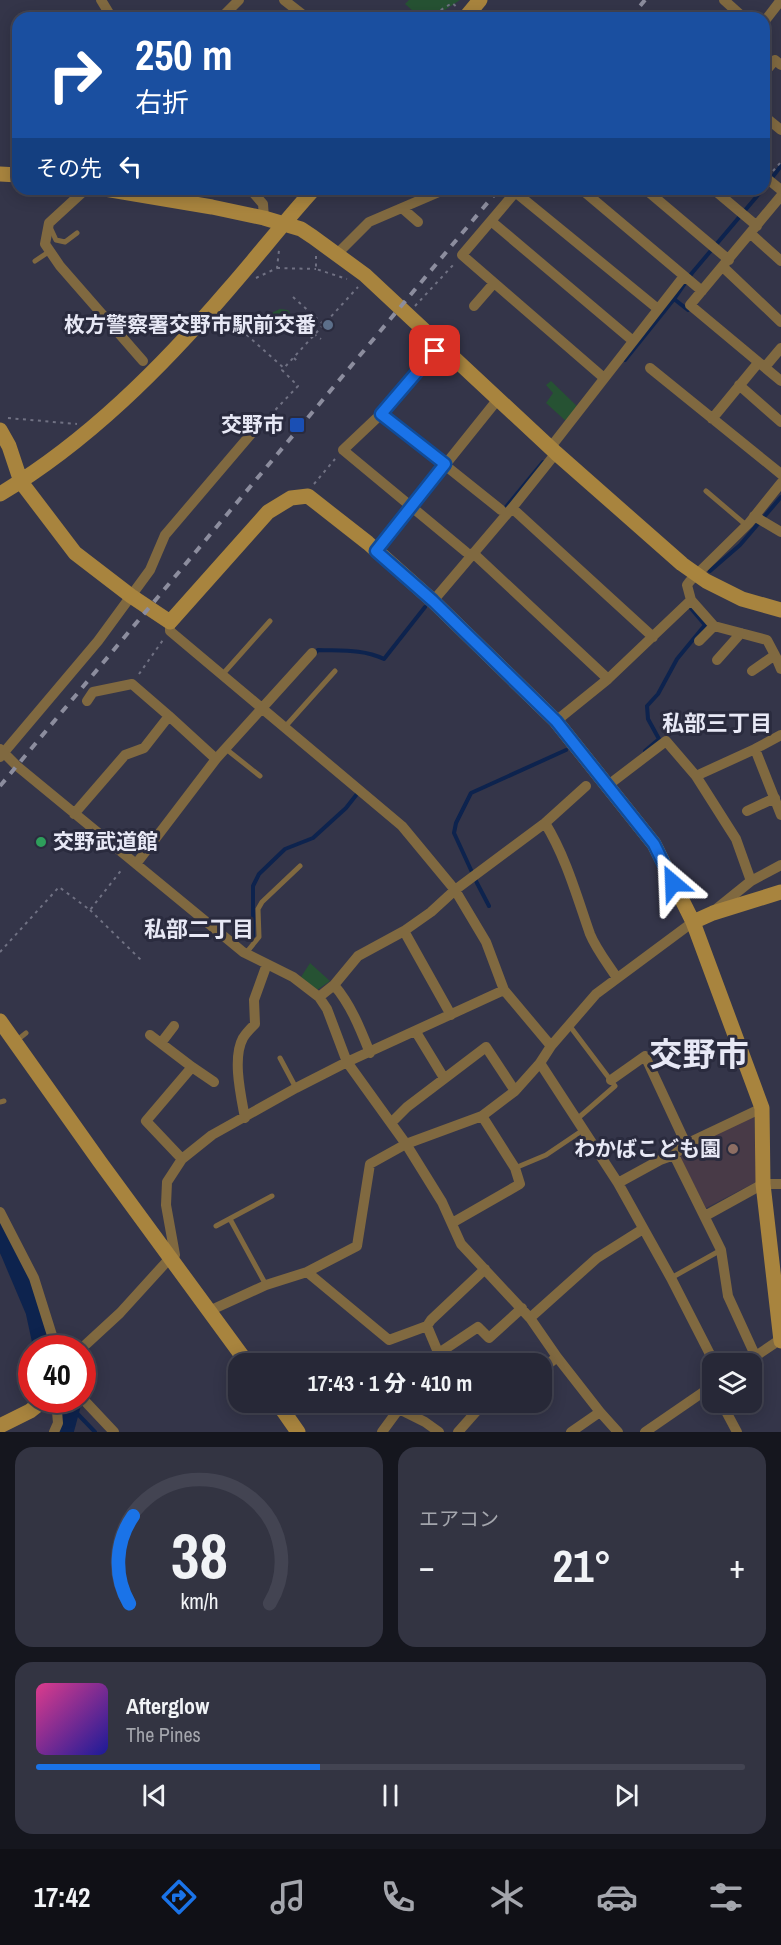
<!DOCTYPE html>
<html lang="ja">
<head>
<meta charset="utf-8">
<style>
  :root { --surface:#272837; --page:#333442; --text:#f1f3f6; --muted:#a4a6ad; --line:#434452; --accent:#1a73e8 }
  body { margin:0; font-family:"Archivo Narrow","Noto Sans JP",sans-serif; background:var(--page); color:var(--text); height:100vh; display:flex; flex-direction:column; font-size:22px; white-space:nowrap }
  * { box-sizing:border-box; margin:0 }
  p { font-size:20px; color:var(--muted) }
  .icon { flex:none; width:33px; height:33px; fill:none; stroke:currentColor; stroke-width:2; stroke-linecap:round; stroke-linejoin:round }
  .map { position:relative; height:1432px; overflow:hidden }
  .sheet { display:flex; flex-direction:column; gap:15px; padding:15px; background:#15161e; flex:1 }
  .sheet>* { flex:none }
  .guide { position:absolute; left:12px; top:12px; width:758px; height:183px; border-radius:18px; box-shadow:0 3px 15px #0003,0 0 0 2px var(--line); background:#1a4fa0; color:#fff; overflow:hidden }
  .fabs { position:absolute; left:702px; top:1353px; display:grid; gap:12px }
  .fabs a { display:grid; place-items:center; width:60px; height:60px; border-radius:12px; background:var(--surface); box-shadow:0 3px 15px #0003,0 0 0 2px var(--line); font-size:30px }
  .speed { position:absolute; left:18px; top:1335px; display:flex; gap:12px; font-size:30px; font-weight:700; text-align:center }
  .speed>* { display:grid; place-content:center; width:78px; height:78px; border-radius:50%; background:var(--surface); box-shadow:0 3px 15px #0003,0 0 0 2px var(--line); line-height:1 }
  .speed .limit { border:9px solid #d22; background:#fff; color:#111 }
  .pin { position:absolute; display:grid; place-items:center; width:51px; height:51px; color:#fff; margin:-26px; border-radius:12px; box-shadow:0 3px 9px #0006 }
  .me { position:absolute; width:66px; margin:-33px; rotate:334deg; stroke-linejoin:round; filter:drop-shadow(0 0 4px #0008) }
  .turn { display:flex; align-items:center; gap:21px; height:126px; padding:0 24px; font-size:27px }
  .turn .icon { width:78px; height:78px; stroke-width:2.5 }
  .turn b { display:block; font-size:42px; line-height:51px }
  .then { display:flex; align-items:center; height:57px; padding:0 24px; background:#0003; gap:12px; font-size:22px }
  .big { font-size:45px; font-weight:800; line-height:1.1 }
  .sheet .widget { flex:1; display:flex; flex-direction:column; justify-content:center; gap:9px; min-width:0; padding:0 21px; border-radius:18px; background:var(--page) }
  .sheet .dial { align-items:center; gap:0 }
  .dial svg { height:156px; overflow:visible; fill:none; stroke:var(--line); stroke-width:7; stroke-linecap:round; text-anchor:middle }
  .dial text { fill:var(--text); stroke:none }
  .song { display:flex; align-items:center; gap:18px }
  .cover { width:72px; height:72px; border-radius:9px; background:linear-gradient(135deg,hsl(330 70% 55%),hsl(240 70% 35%)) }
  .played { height:6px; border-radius:3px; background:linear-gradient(90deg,var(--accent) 40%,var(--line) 40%) }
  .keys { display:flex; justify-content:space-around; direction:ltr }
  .heat { display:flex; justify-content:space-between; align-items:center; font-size:33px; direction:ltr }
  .sheet .tiles { flex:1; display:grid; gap:15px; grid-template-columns:1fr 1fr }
  .widget:last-child { grid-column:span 2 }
  .trip { position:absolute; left:228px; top:1353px; width:324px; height:60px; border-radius:18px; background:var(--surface); box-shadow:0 3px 15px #0003,0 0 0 2px var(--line); font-weight:800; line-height:60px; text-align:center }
  .tabs { display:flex; height:96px; justify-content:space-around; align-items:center; background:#101016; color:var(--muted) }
  .tabs .icon { width:42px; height:42px }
  .tabs .on { color:var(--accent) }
  .tabs b { font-size:27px; color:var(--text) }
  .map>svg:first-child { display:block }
</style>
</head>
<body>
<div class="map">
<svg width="781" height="1432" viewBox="0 0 781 1432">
  <rect width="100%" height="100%" fill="#343549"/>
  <!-- education -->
  <path fill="#483a47" d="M754 1116 756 1182 706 1208 678 1155 687 1147Z"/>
  <!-- green -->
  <path fill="#265233" d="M409 0H460L433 18H421L405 4Z
    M280 309 288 310 293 318 291 329 285 334H275L268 327 267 315Z
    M551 381 579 408 568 423 546 403 553 393 546 385Z
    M310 963 330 981 317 990 301 977Z"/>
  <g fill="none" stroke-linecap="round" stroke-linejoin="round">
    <!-- stream -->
    <path stroke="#0d234e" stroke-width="4" d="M764 188 781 166
      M674 299 688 310
      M625 360 674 299 692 273 763 189
      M502 512 543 462
      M710 571 740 545 781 497
      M314 654 318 650C341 651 363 649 384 659L425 607
      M645 751 659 739 648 719 647 706 658 694 677 659 705 625 689 606
      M489 906 477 883 454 833 456 823 471 793 566 750
      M253 936V886L259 874 285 849 313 838 346 808 357 794
      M70 1406 95 1432"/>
    <!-- river -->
    <path stroke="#0d234e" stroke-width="21" d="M0 1229 11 1252 36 1311 44 1348
      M63 1432 70 1406 68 1400"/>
    <!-- path -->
    <path stroke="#707183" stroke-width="2" stroke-dasharray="3 4.5" stroke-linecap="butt" d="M428 18 452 3 458 8
      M773 171 781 162
      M316 256V269L347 279
      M277 268 316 269
      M256 278 277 268 279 250
      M293 297 323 324
      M415 306 454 264
      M224 315 284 368 358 287
      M314 334 321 339
      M294 358 299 363
      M8 418 77 424
      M260 426 298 386 282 370 284 368
      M314 484 335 459
      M139 674 163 640
      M90 910 142 961
      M0 952 59 887 90 910 123 868"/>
    <!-- lane -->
    <path stroke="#806940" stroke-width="5" d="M50 227 56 240 65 242 77 233
      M35 261 50 251
      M706 491 746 525
      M222 675 270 621
      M284 728 335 671
      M226 749 260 776
      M246 953 259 937 258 909 262 902 300 866
      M569 1025 615 1086 577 1119
      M16 1041 26 1033
      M280 1058 296 1088
      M0 1102 4 1101
      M515 1168 546 1155 583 1130
      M230 1219 266 1285
      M216 1226 272 1196
      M671 1278 721 1250"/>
    <!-- street -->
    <path stroke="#806940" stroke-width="10" d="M101 0 112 18
      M284 0 307 18
      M724 0 744 18
      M221 18 239 0
      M764 22 781 0
      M764 73 775 60 781 65
      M764 116 781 130
      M764 176 781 190
      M86 189 49 223 45 244 60 266 143 361
      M250 189 263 204 264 218
      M518 189 462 255 604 378
      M581 189 702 291
      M645 189 729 260
      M713 189 757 226
      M515 192 658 309
      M781 196 690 305 781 381
      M402 208 418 222
      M491 221 633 341
      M751 234 781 261
      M337 254 369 222 446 189
      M723 267 781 322
      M474 306 494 283
      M440 345 381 414 343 450 466 552
      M765 367 781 348
      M650 368 781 474
      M739 385 781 422
      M381 414 501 510
      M712 419 758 363
      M550 448 684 276
      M512 508 653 637
      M754 516 781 532
      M376 551 498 399
      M473 553 608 679
      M691 600 714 626 767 640 776 657 781 669
      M433 601 512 508 556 453
      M170 622V631L402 826 455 890 486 942 504 990 551 1046
      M699 641 714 626
      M717 660 741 633
      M752 671 775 655
      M87 701 93 692 132 684 169 716
      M556 721 608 679 691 600 687 585 690 581 749 523 781 483
      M781 735 755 749 781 815
      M0 749 17 766 243 952 293 977 319 997 327 1009 347 1062 296 1088 212 1135 182 1159 167 1182 166 1205 175 1255 170 1258 120 1313 82 1348
      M0 757 98 641 150 570 165 535 251 434
      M696 776 755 749
      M607 786 666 741 696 776 736 839 751 881 715 910
      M747 811 775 798
      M74 814 125 755 144 748 169 716 216 759
      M545 823C566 857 577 897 590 934 596 949 608 964 617 978
      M136 864 216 759 312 653
      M751 881 781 865
      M404 931 451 1015
      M334 985C351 1005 360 1028 370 1053
      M319 997 334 985 358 956 404 931 431 912 455 890 545 823 586 786
      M416 1032 444 1078
      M150 1035 192 1067 146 1121 182 1159
      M161 1043 174 1026
      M540 1063 618 1183
      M192 1067 214 1082
      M611 1080 645 1056 686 1144
      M245 1118C241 1096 232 1058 243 1038 246 1033 251 1028 255 1024L254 1000 267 964
      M391 1123 407 1107 486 1047 515 1091
      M674 1155 721 1250 728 1296 755 1355
      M0 1212 34 1278 56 1348
      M705 1216 763 1184H781
      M452 1223 520 1184 515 1168 482 1116
      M307 1272 389 1340 427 1326 431 1320 485 1269
      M209 1311 266 1285 307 1272 357 1246 370 1164 406 1144 347 1062 504 990
      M530 1318 597 1258 643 1229
      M427 1326 440 1357 435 1364
      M439 1353 478 1327 489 1338 522 1308
      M715 1364 671 1278 618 1183 660 1160 674 1155 686 1144 762 1108
      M744 1364 781 1339
      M542 1369 557 1357
      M82 1398 114 1432
      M721 1402 737 1432
      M399 1409 425 1422 439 1432
      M54 1432 58 1423 56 1400
      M382 1432 404 1402
      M458 1432 482 1405 489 1402
      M571 1432 600 1412
      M618 1432 600 1412 557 1357 530 1318 461 1244 442 1202 406 1144 482 1116 515 1091 540 1063 551 1046 596 994 693 922
      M645 1432 712 1386"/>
    <!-- secondary -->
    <path stroke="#a8843e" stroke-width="15" d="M465 18 480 0
      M0 174 18 175
      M105 189 212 207 264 218 301 229 313 237 365 275 556 453 682 564 706 581 742 599 781 610
      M0 430 9 446 21 482 75 553 131 596 170 622 268 512 291 498 308 496 368 543 433 601 556 721 654 844 693 922 762 1108 763 1184 781 1341
      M0 494C87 442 162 367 228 290 257 257 284 222 314 189
      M693 922 713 913 781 892
      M0 1021 100 1162 248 1364
      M277 1402 298 1432
      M0 1426 30 1411 44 1400"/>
    <!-- rail -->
    <path stroke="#8c8d9e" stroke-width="4" stroke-dasharray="8 8" stroke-linecap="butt" d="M630 18 645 0
      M0 786 499 189"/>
  </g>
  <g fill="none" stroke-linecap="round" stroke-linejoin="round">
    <defs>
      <path id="route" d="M435 351 381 414 445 464 376 551 433 601 556 721 654 844 673 883"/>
    </defs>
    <!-- route casing -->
    <use href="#route" stroke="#114b97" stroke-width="15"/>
    <!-- route -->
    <use href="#route" stroke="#1a73e8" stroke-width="10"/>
  </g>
  <!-- markers -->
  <circle fill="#5c6f8a" stroke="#2a2b3e" stroke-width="2" cx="328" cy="325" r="6"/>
  <rect fill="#1a4fb4" stroke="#2a2b3e" stroke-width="2" x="289" y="417" width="16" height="16" rx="3"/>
  <circle fill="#2e9e5b" stroke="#2a2b3e" stroke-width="2" cx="41" cy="842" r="6"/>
  <circle fill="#8d6e63" stroke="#2a2b3e" stroke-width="2" cx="733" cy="1149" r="6"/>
  <g text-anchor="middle" stroke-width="6" stroke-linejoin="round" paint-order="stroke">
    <!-- poi labels -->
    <g font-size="21" font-weight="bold" fill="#e7e8f5" stroke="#2a2b3e" text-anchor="end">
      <text x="316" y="332">枚方警察署交野市駅前交番</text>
      <text x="284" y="432">交野市</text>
      <text x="53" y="849" text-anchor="start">交野武道館</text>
      <text x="721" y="1156">わかばこども園</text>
    </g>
    <!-- neighbourhood labels -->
    <g font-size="22" font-weight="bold" fill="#e7e8f5" stroke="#2a2b3e">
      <text x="717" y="731">私部三丁目</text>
      <text x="199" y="937">私部二丁目</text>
    </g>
    <!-- town labels -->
    <g font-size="33" font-weight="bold" fill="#e7e8f5" stroke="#2a2b3e">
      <text x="699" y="1066">交野市</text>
    </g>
  </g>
</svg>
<div class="fabs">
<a><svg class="icon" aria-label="layers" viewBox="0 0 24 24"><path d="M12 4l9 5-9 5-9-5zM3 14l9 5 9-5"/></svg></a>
</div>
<div class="speed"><div class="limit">40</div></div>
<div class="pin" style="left:435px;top:351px;background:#d93025"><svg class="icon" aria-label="arrive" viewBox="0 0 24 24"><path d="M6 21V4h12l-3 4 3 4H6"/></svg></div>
<svg class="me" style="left:673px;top:883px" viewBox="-20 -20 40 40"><path d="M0-17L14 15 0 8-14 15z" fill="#1a73e8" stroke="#fff" stroke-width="4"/></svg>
<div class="trip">17:43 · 1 分 · 410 m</div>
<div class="guide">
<div class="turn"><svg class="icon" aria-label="right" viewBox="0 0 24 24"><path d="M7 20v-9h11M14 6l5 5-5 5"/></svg><div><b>250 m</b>右折</div></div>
<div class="then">その先<svg class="icon" aria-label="left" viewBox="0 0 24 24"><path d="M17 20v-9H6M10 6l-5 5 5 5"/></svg></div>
</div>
</div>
<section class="sheet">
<div class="tiles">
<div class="widget dial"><svg viewBox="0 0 100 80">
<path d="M14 69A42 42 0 1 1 86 69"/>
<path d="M14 69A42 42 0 0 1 16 24" stroke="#1a73e8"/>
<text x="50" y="56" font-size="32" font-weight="700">38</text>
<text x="50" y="72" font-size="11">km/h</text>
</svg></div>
<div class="widget"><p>エアコン</p>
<div class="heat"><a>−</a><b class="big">21°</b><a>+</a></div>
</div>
<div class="widget">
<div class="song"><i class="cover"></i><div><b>Afterglow</b><p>The Pines</p></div></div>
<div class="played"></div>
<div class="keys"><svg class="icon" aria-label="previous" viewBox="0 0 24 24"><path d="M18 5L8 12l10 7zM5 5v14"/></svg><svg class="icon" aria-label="pause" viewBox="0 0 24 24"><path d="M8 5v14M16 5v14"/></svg><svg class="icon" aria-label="next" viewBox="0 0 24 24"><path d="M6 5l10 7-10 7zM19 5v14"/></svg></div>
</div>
</div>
</section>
<nav class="tabs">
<b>17:42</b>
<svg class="icon on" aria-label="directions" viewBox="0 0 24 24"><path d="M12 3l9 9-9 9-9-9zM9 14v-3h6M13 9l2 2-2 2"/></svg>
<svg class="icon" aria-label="music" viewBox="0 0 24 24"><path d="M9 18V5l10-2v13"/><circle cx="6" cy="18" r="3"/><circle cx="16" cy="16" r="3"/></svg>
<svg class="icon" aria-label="phone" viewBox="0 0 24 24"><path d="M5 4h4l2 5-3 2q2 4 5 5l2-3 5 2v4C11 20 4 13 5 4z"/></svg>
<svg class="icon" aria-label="climate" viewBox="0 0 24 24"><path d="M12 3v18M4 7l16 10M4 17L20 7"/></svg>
<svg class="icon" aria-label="car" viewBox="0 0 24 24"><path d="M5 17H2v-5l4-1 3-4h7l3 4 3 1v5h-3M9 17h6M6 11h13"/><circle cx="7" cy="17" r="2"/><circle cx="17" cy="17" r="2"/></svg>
<svg class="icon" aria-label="filters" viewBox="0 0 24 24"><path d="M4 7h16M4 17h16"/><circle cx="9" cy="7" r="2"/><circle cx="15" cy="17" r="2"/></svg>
</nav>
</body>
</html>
